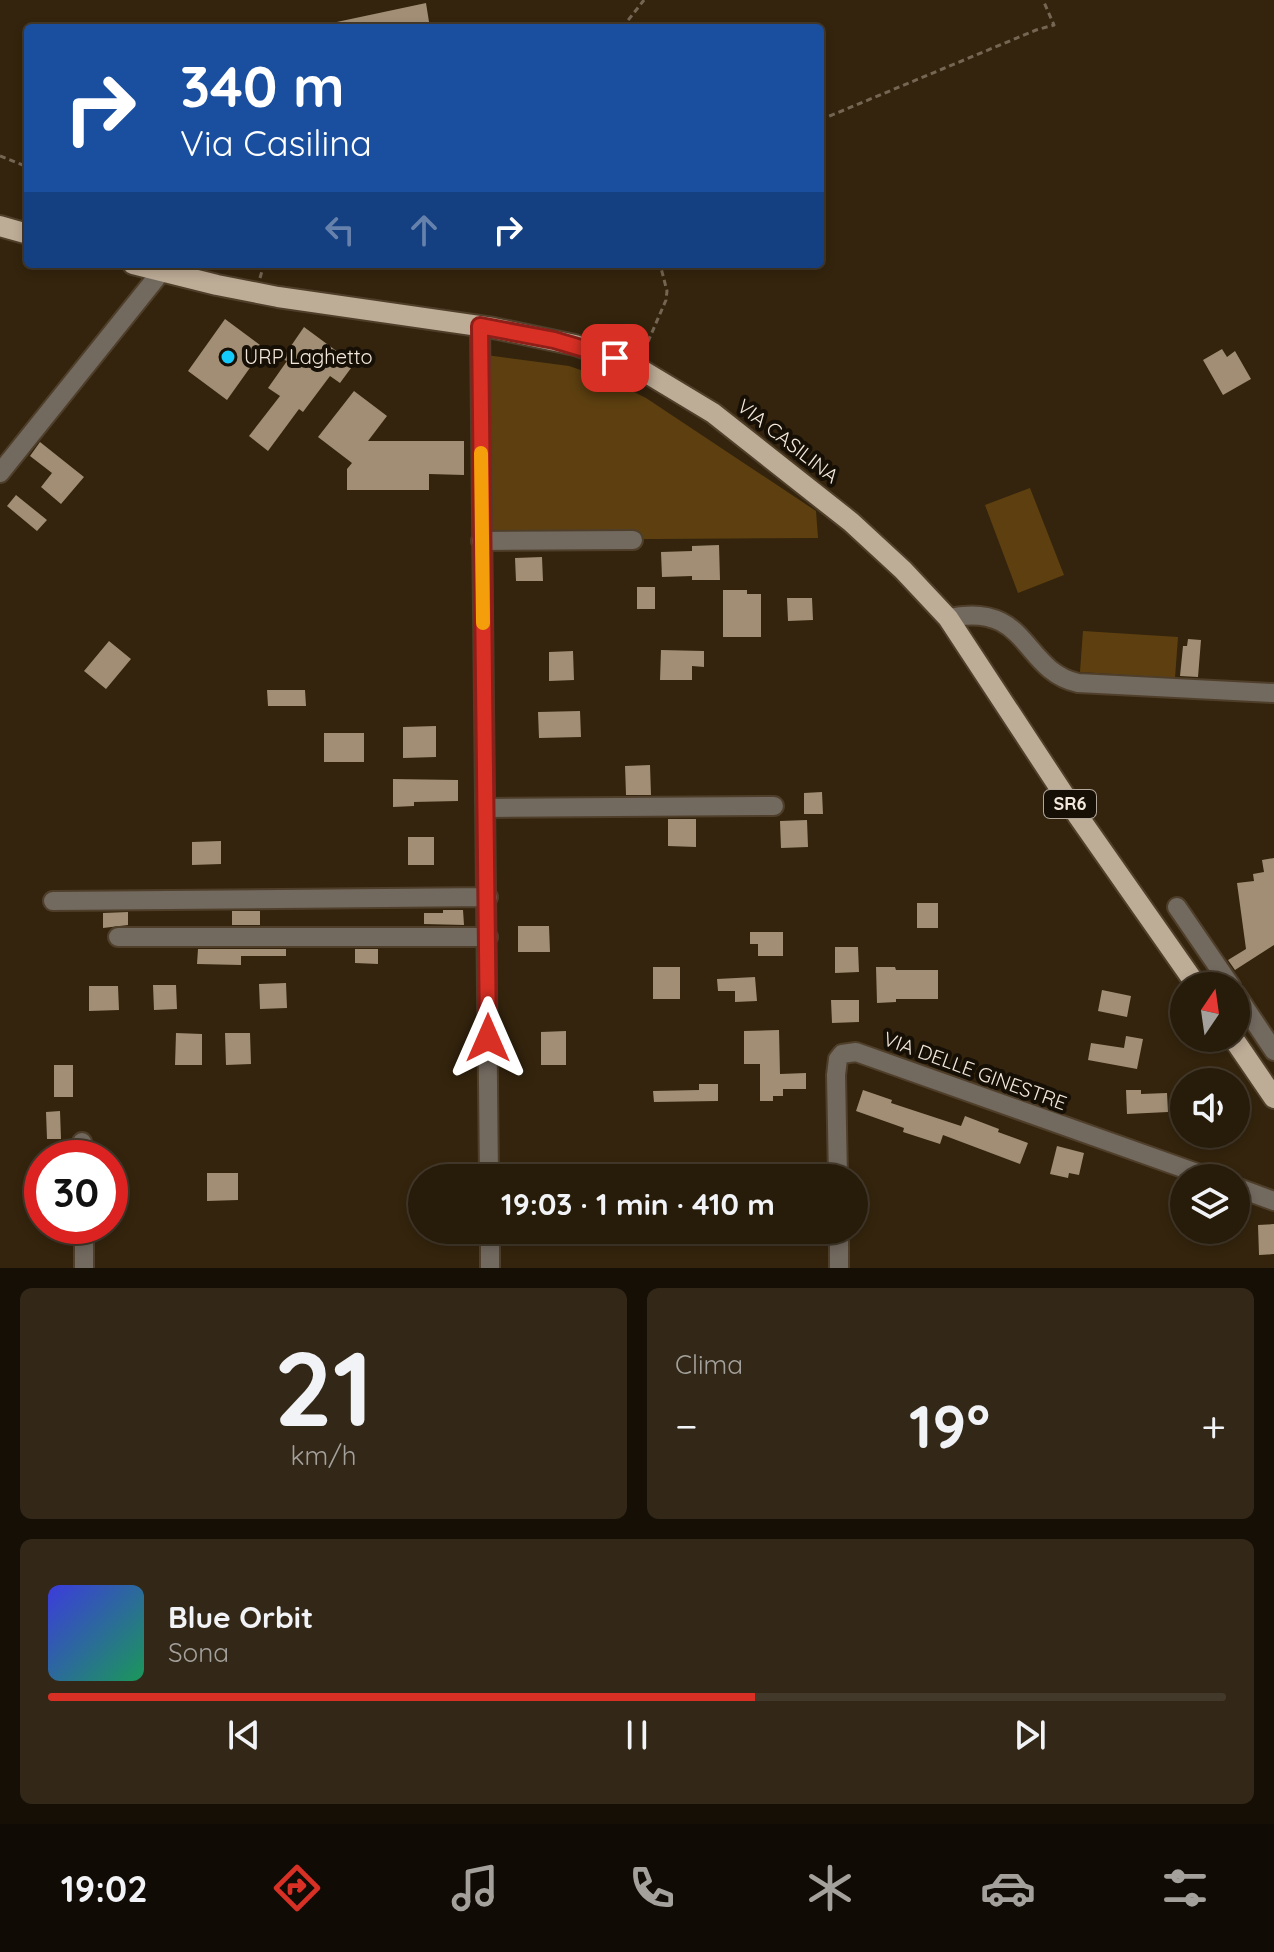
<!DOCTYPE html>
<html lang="it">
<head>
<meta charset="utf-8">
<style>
  :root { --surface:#271b0a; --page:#332818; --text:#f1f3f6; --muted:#a4a19c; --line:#43392b; --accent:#d93025 }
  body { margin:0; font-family:Quicksand,sans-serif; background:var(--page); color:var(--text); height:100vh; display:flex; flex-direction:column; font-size:30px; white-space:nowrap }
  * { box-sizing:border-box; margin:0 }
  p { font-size:26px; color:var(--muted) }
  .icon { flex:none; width:44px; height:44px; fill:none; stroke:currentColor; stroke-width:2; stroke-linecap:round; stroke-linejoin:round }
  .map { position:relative; height:1268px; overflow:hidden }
  .sheet { display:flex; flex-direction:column; gap:20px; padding:20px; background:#150f06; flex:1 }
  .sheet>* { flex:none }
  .banner { position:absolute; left:24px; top:24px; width:800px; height:244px; border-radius:8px; box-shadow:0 4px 12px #0003,0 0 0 2px var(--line); background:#1a4fa0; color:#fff; overflow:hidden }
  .needle { width:52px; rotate:13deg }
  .fabs { position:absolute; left:1170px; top:972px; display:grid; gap:16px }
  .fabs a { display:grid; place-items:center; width:80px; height:80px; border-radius:50%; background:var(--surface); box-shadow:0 4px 12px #0003,0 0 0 2px var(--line); font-size:40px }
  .speed { position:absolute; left:24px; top:1140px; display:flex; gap:16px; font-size:40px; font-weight:700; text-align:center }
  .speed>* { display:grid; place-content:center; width:104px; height:104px; border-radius:50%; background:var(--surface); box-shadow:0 4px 12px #0003,0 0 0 2px var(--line); line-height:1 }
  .speed .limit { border:12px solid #d22; background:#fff; color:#111 }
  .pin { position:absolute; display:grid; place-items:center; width:68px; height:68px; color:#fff; margin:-34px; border-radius:16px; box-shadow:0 4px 12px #0006 }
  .me { position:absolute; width:88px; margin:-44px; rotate:0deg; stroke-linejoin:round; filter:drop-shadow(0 0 6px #0008) }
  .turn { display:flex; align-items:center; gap:28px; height:168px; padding:0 24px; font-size:36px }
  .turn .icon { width:104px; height:104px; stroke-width:2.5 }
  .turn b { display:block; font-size:56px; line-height:68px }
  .lanes { display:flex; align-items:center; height:76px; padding:0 24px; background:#0003; justify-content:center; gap:40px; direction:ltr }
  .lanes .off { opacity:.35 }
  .big { font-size:60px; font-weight:800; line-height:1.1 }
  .sheet .card { flex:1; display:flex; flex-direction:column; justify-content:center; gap:12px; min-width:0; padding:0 28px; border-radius:12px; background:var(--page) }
  .sheet .dial { align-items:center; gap:0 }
  .dial b { font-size:104px; line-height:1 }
  .song { display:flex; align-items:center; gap:24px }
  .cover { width:96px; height:96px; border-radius:12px; background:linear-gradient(135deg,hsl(240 70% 55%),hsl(150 70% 35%)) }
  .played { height:8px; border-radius:4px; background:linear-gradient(90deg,var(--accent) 60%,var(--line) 60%) }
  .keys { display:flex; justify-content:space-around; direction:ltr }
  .heat { display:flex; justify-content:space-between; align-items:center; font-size:44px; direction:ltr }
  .sheet .tiles { flex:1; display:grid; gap:20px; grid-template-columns:1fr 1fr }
  .card:last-child { grid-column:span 2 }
  .trip { position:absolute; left:408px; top:1164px; width:460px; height:80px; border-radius:40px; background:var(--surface); box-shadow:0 4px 12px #0003,0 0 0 2px var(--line); font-weight:800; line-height:80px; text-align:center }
  .dock { display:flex; height:128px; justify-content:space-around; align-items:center; background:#100b04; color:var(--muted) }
  .dock .icon { width:56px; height:56px }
  .dock .current { color:var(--accent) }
  .dock b { font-size:36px; color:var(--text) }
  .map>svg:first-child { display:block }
</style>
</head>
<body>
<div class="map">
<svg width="1274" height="1268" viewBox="0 0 1274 1268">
  <rect width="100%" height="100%" fill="#34240d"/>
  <!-- green -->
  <path fill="#5e4010" d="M486 355 569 366 610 380 646 398 816 511 818 538 491 540Z
    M1030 488 1064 575 1018 593 985 505Z
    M1083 631 1178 637 1175 678 1080 672Z"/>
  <!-- building -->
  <path fill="#a18e75" d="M426 3 430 28H332V23Z
    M225 319 264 348 227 400 188 371Z
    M304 327 354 364 340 383 330 376 303 412 299 409 268 451 249 436 280 396 268 388 287 361 282 359Z
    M1222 349 1227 357 1235 351 1251 379 1223 395 1203 360Z
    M354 391 387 416 368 441H464V475L429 474V490H347V469L352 463 318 437Z
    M40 442 84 477 61 504 41 487 52 473 30 456Z
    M16 495 47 520 37 531 7 506Z
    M719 545 720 580H692V576L662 577 661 552 692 551V546Z
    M542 557 543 581H516L515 558Z
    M637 587H655V609H637Z
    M723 590H747V594H761V637H723Z
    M787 598H812L813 620 788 621Z
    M1188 639 1201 640 1198 677 1180 676 1183 646H1187Z
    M109 641 131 659 106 689 84 671Z
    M661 650 704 651V667L692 666V680H660Z
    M573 651 574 680 549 681V652Z
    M267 690H305L306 706H268Z
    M580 711 581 737 539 738 538 712Z
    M436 726V757L403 758V727Z
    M324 733H364V762H324Z
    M650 765 651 795H626L625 766Z
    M393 779 458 780V801L414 802V806L393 807Z
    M822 792 823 814H804V793Z
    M668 819H696V847L668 846Z
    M807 820 808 847 781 848 780 821Z
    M408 837H434V865H408Z
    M221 841V864L192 865V842Z
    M1274 858V945L1235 970 1228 960 1246 949 1237 883 1254 881 1253 874 1264 872 1262 860Z
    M917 903H938V928H917Z
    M443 910H463L464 925 424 924V913H443Z
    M232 911H260V925H232Z
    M128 912V925L103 928V913Z
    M518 926H549L550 952H518Z
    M750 932H783V956H758V944H750Z
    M835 947H858L859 972 835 973Z
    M198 949H286V956H241V965L197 964Z
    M355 949H378V964L355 963Z
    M653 967H680V999H653Z
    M876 967H895L896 970H938V999H896V1002L877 1003Z
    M755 977 757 1001 735 1002V991H718L717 979Z
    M286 983 287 1008 260 1009 259 984Z
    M153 985H176L177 1009 154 1010Z
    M89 986H118L119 1010 89 1011Z
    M1102 990 1131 996 1127 1017 1098 1011Z
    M831 1000H859V1022L832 1023Z
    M779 1030 780 1074 806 1073V1089H783V1096H773V1101H760V1064H744V1031Z
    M566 1031V1065H541V1032Z
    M176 1033 202 1034V1065H175Z
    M225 1033H250L251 1064 226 1065Z
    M1126 1036 1143 1039 1137 1069 1088 1060 1091 1043 1124 1048Z
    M54 1065H73V1097H54Z
    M699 1084H718V1101L654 1102 653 1091 699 1090Z
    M863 1090 892 1100 891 1103 961 1126 965 1116 999 1129 998 1132 1028 1143 1020 1164 943 1135 940 1144 903 1132 904 1128 856 1111Z
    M1126 1090H1141V1094L1167 1093 1168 1112 1127 1114Z
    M60 1111 61 1139H47L46 1112Z
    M1057 1146 1084 1153 1079 1175 1069 1173 1068 1178 1050 1174Z
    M207 1173H238V1200L207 1201Z
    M1274 1224V1254L1259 1255 1258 1225Z"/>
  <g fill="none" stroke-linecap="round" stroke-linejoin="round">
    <defs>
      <path id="minor" d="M480 326 489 1178
        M0 473 161 272
        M481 541 633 540
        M948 618C1030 601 1021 670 1078 683L1274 693
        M486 808 774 806
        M53 901 488 897
        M1177 907 1231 986
        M118 937H488
        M1236 994 1274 1051
        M82 1142V1158
        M838 1178 836 1075 838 1059 842 1054 856 1052 1211 1178
        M1236 1187 1274 1201
        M84 1226V1268
        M490 1230V1268
        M839 1230V1268"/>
      <path id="major" d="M0 226 28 234
        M133 264 217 285 278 297 493 328 575 345 635 366 713 413 851 522 903 570 948 618 1078 816 1197 986
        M1233 1038 1274 1098"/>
    </defs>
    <!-- minor casing -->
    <use href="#minor" stroke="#4f3f2a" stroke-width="22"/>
    <!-- major casing -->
    <use href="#major" stroke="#4f3f2a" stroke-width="24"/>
    <!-- path -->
    <path stroke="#746653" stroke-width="3" stroke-dasharray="6 4" stroke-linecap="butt" d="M622 28 644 0
      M820 120 1036 30 1054 25 1043 0
      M0 156 28 167
      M260 278 264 264
      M644 351 666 300 667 291 660 264"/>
    <!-- minor -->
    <use href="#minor" stroke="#72695f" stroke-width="18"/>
    <!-- major -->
    <use href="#major" stroke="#bdac96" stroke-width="20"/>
  </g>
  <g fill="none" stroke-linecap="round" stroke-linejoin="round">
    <defs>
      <path id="route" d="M488 1038 480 326 554 340 615 358"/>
    </defs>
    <!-- route casing -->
    <use href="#route" stroke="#8d1f18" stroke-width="20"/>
    <!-- route -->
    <use href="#route" stroke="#d93025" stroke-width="14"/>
    <!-- slow -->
    <path stroke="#f59e0b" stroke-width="14" d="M481 453 483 623"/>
  </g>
  <!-- markers -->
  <circle fill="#14cafb" stroke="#160f06" stroke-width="3" cx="228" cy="357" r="8"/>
  <g text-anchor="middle" stroke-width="8" stroke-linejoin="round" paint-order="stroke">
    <!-- shield labels -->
    <rect fill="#160f06" stroke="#b1a79b" stroke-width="2" x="1044" y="790" width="52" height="28" rx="6"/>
    <g font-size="18" font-weight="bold" fill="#f3e8db">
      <text x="1070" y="810">SR6</text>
    </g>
    <!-- poi labels -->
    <g font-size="20" fill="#f3e8db" stroke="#160f06" text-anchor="start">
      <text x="244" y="364">URP Laghetto</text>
    </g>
    <!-- street labels -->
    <g font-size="20" fill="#f3e8db" stroke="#160f06">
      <text transform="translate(788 441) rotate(38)" y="7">VIA CASILINA</text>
      <text transform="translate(975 1071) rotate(20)" y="7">VIA DELLE GINESTRE</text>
    </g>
  </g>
</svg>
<div class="fabs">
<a><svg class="needle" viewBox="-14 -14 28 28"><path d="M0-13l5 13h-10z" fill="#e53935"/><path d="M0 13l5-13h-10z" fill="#a4a19c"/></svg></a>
<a><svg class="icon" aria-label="sound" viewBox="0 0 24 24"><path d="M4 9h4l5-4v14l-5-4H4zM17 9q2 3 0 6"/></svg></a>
<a><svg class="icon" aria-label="layers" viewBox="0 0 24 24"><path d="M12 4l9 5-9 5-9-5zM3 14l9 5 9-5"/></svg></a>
</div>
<div class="speed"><div class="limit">30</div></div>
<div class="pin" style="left:615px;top:358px;background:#d93025"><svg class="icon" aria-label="arrive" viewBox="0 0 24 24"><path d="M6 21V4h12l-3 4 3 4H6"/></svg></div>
<svg class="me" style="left:488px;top:1038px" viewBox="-20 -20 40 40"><path d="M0-17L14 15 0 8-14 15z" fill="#d93025" stroke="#fff" stroke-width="4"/></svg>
<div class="trip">19:03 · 1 min · 410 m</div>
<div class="banner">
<div class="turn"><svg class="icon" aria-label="right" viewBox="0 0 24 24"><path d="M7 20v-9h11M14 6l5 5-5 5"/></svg><div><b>340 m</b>Via Casilina</div></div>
<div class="lanes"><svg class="icon off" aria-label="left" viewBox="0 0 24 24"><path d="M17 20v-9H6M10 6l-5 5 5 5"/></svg><svg class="icon off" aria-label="ahead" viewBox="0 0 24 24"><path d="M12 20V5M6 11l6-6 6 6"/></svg><svg class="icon" aria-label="right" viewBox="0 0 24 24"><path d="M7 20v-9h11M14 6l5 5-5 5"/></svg></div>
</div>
</div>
<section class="sheet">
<div class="tiles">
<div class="card dial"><b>21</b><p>km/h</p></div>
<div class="card"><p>Clima</p>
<div class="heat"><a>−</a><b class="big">19°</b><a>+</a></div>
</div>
<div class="card">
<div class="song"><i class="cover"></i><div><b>Blue Orbit</b><p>Sona</p></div></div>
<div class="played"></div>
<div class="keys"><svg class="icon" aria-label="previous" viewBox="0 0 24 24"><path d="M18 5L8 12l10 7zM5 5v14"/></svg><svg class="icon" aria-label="pause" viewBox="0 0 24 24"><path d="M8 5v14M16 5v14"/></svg><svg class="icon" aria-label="next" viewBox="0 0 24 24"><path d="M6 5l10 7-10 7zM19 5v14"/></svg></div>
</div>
</div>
</section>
<nav class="dock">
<b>19:02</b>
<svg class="icon current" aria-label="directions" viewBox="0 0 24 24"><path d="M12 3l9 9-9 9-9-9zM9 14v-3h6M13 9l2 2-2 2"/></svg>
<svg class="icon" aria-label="music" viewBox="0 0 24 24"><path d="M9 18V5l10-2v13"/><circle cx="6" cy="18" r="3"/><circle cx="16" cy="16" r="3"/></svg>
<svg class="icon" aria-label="phone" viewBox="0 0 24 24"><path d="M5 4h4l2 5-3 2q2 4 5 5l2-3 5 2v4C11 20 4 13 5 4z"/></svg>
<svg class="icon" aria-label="climate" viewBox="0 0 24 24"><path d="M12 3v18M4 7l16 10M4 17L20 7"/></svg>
<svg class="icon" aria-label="car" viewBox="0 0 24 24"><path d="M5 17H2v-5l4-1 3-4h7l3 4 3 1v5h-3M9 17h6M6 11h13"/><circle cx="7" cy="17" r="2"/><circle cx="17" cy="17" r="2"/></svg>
<svg class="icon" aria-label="filters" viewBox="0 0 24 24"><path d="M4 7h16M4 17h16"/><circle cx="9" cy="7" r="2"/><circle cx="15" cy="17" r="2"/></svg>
</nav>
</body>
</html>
